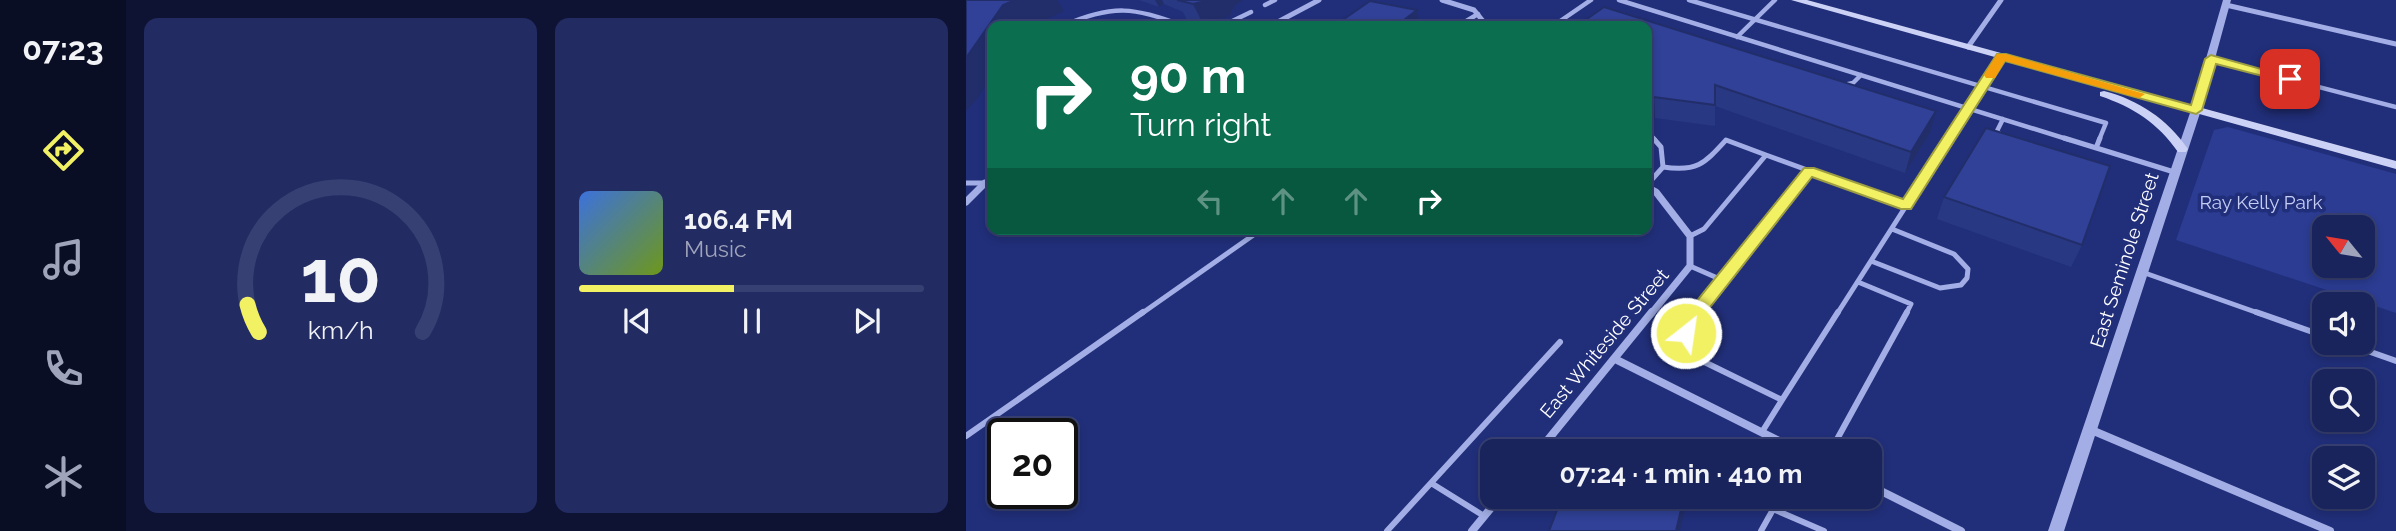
<!DOCTYPE html>
<html lang="en">
<head>
<meta charset="utf-8">
<style>
  :root { --surface:#19235c; --page:#222b62; --text:#f1f3f6; --muted:#9fa4bb; --line:#374072; --accent:#f2f164 }
  body { margin:0; font-family:Raleway,sans-serif; background:var(--page); color:var(--text); height:100vh; display:flex; flex-direction:column; font-size:26px; white-space:nowrap }
  * { box-sizing:border-box; margin:0 }
  p { font-size:23px; color:var(--muted) }
  .icon { flex:none; width:38px; height:38px; fill:none; stroke:currentColor; stroke-width:2; stroke-linecap:round; stroke-linejoin:round }
  .map { position:relative; flex:1; overflow:hidden }
  .drawer { display:flex; flex-direction:column; gap:18px; padding:18px; background:#0e1333; width:840px }
  .drawer>* { flex:none }
  .banner { position:absolute; left:21px; top:21px; width:665px; height:214px; border-radius:14px; box-shadow:0 4px 10px #0003,0 0 0 2px var(--line); background:#0b6e4f; color:#fff; overflow:hidden }
  .needle { width:46px; rotate:300deg }
  .controls { position:absolute; left:1346px; top:215px; display:grid; gap:14px }
  .controls a { display:grid; place-items:center; width:63px; height:63px; border-radius:14px; background:var(--surface); box-shadow:0 4px 10px #0003,0 0 0 2px var(--line); font-size:35px }
  .speed { position:absolute; left:21px; top:418px; display:flex; gap:14px; font-size:35px; font-weight:700; text-align:center }
  .speed>* { display:grid; place-content:center; width:91px; height:91px; border-radius:50%; background:var(--surface); box-shadow:0 4px 10px #0003,0 0 0 2px var(--line); line-height:1 }
  .speed .limit { border:4px solid #111; border-radius:10px; background:#fff; color:#111 }
  .pin { position:absolute; display:grid; place-items:center; width:60px; height:60px; color:#fff; margin:-30px; border-radius:14px; box-shadow:0 4px 10px #0006 }
  .me { position:absolute; width:77px; margin:-38px; rotate:30deg; stroke-linejoin:round; filter:drop-shadow(0 0 5px #0008) }
  .turn { display:flex; align-items:center; gap:24px; height:147px; padding:0 28px; font-size:32px }
  .turn .icon { width:91px; height:91px; stroke-width:2.5 }
  .turn b { display:block; font-size:49px; line-height:60px }
  .lanes { display:flex; align-items:center; height:66px; padding:0 28px; background:#0003; justify-content:center; gap:35px; direction:ltr }
  .lanes .off { opacity:.35 }
  .drawer .widget { flex:1; display:flex; flex-direction:column; justify-content:center; gap:10px; min-width:0; padding:0 24px; border-radius:14px; background:var(--page) }
  .drawer .dial { align-items:center; gap:0 }
  .dial svg { height:182px; overflow:visible; fill:none; stroke:var(--line); stroke-width:7; stroke-linecap:round; text-anchor:middle }
  .dial text { fill:var(--text); stroke:none }
  .song { display:flex; align-items:center; gap:21px }
  .cover { width:84px; height:84px; border-radius:10px; background:linear-gradient(135deg,hsl(220 70% 55%),hsl(80 70% 35%)) }
  .played { height:7px; border-radius:4px; background:linear-gradient(90deg,var(--accent) 45%,var(--line) 45%) }
  .keys { display:flex; justify-content:space-around; direction:ltr }
  .drawer .tiles { flex:1; display:grid; gap:18px; grid-template-columns:repeat(2,1fr) }
  .trip { position:absolute; left:514px; top:439px; width:402px; height:70px; border-radius:14px; background:var(--surface); box-shadow:0 4px 10px #0003,0 0 0 2px var(--line); font-weight:700; line-height:70px; text-align:center }
  main { display:flex; flex:1; min-height:0 }
  .tabs { display:flex; flex-direction:column; width:126px; justify-content:space-around; align-items:center; background:#0a0e25; color:var(--muted) }
  .tabs .icon { width:49px; height:49px }
  .tabs .selected { color:var(--accent) }
  .tabs b { font-size:32px; color:var(--text) }
  .map>svg:first-child { display:block }
</style>
</head>
<body>
<main>
<nav class="tabs">
<b>07:23</b>
<svg class="icon selected" aria-label="directions" viewBox="0 0 24 24"><path d="M12 3l9 9-9 9-9-9zM9 14v-3h6M13 9l2 2-2 2"/></svg>
<svg class="icon" aria-label="music" viewBox="0 0 24 24"><path d="M9 18V5l10-2v13"/><circle cx="6" cy="18" r="3"/><circle cx="16" cy="16" r="3"/></svg>
<svg class="icon" aria-label="phone" viewBox="0 0 24 24"><path d="M5 4h4l2 5-3 2q2 4 5 5l2-3 5 2v4C11 20 4 13 5 4z"/></svg>
<svg class="icon" aria-label="climate" viewBox="0 0 24 24"><path d="M12 3v18M4 7l16 10M4 17L20 7"/></svg>
</nav>
<section class="drawer">
<div class="tiles">
<div class="widget dial"><svg viewBox="0 0 100 80">
<path d="M14 69A42 42 0 1 1 86 69"/>
<path d="M14 69A42 42 0 0 1 9 57" stroke="#f2f164"/>
<text x="50" y="56" font-size="32" font-weight="700">10</text>
<text x="50" y="72" font-size="11">km/h</text>
</svg></div>
<div class="widget">
<div class="song"><i class="cover"></i><div><b>106.4 FM</b><p>Music</p></div></div>
<div class="played"></div>
<div class="keys"><svg class="icon" aria-label="previous" viewBox="0 0 24 24"><path d="M18 5L8 12l10 7zM5 5v14"/></svg><svg class="icon" aria-label="pause" viewBox="0 0 24 24"><path d="M8 5v14M16 5v14"/></svg><svg class="icon" aria-label="next" viewBox="0 0 24 24"><path d="M6 5l10 7-10 7zM19 5v14"/></svg></div>
</div>
</div>
</section>
<div class="map">
<svg width="1430" height="531" viewBox="0 0 1430 531">
  <rect width="100%" height="100%" fill="#212f7a"/>
  <!-- green -->
  <path fill="#2b3c92" fill-rule="evenodd" d="M1262 127 1430 174V313L1210 240 1248 130ZM1358 228H1396V266H1358Z"/>
  <g fill="none" stroke-linecap="round" stroke-linejoin="round">
    <!-- service-far2 -->
    <path stroke="#a2aee5" stroke-width="4.5" d="M653 0 1104 140
      M723 0 1140 123 1133 140
      M299 5 309 0
      M97 26C146 4 169 7 218 26
      M256 26 285 12
      M492 26 512 14
      M587 26 625 0
      M771 37 809 0
      M1245 59 1430 107
      M878 85 887 83 895 75
      M681 135 689 140
      M1036 137 1031 131 1037 119
      M982 140 1035 57"/>
    <!-- service-far1 -->
    <path stroke="#a2aee5" stroke-width="5" d="M1098 138 1208 172
      M1130 148 1134 138
      M697 167C731 172 738 164 760 140L800 155
      M0 183H19
      M681 185 697 167 695 147 687 138
      M940 206 983 138
      M724 236 738 229 800 155 940 206 871 314
      M905 261 974 288 995 285 1001 278 1002 269 988 254 926 229
      M724 266 756 280
      M1176 272 1295 314
      M892 282 945 304 940 314
      M175 314 296 229
      M729 314 843 171"/>
    <!-- service -->
    <path stroke="#a2aee5" stroke-width="6" d="M731 312C719 327 721 337 724 355L816 400 872 312
      M1290 312 1358 336
      M1379 343 1430 361
      M796 432 816 400
      M0 436 177 312
      M864 452 941 312
      M465 483 518 516
      M807 509 858 531
      M421 531 594 342
      M795 531 814 497"/>
    <!-- minor-far2 -->
    <path stroke="#a2aee5" stroke-width="5" d="M476 0 508 10 521 26
      M1260 5 1430 44
      M304 26 353 0
      M1002 47 1035 0"/>
    <!-- minor-far1 -->
    <path stroke="#a2aee5" stroke-width="7" d="M681 187 690 192 724 236V266L685 314
      M0 202 19 183 26 182"/>
    <!-- minor -->
    <path stroke="#a2aee5" stroke-width="8" d="M649 359 835 452
      M1123 429 1364 531
      M572 452 686 312
      M905 486 995 531
      M506 531 534 497"/>
    <!-- tertiary -->
    <path fill="#a2aee5" fill-rule="evenodd" d="M1257 0H1265L1235 110 1098 531H1082L1225 110Z"/>
    <!-- secondary -->
    <path fill="#ccd2f5" fill-rule="evenodd" d="M825 0H841L1430 161V169Z
      M1138 91C1173 100 1201 119 1222 149L1220 152H1212C1192 123 1167 107 1134 96V92Z"/>
  </g>
  <!-- wall -->
  <path fill="#293882" d="M173 0H278L269 5 263 17 237 24 221 20 217 12 198 4 193 7Z
    M451 10 455 26H368Z
    M681 26 964 133 939 173 749 106V126L689 118 681 128Z
    M978 197 1116 245 1105 267 971 219Z"/>
  <!-- shaded-wall -->
  <path fill="#222e6a" d="M49 0H91L98 11 66 26H26V75L12 98 0 111V58L37 5Z
    M189 0H196L198 4 193 7Z
    M244 0H278L269 5 263 17 237 24 227 4Z
    M451 10 455 26H430Z
    M688 97 689 118 681 128V106Z
    M970 111 964 133 939 173 945 152Z
    M718 497H720V505L714 531H710Z"/>
  <!-- building -->
  <path fill="#304197" stroke="#222e6a" stroke-width="2" d="M0 0H49L37 5 0 58Z
    M211 0H244L227 4Z
    M404 1 451 10 430 26 405 22 400 26H368Z
    M638 7 970 111 945 152 749 85V105L688 97 681 106V26H611Z
    M1020 128 1144 166 1116 245 978 197Z
    M596 497H718L710 531H583Z"/>
  <!-- route -->
  <path fill="#f2f164" stroke="#9d9d41" stroke-width="2" d="M1031 54H1040L1225 105 1239 59 1245 55 1331 79 1324 83 1250 64 1236 110 1230 114 1039 61 945 209H935L846 177 731 324 726 338H714L711 333 717 318 838 168H848L937 199Z"/>
  <!-- slow -->
  <path fill="#f59e0b" d="M1031 54H1040L1179 94 1173 98 1039 61 1029 78H1020L1018 75Z"/>
  <g text-anchor="middle" stroke-width="7" stroke-linejoin="round" paint-order="stroke">
    <!-- park labels -->
    <g font-size="19" fill="#c5cdf4" stroke="#212f7a">
      <text x="1295" y="209">Ray Kelly Park</text>
    </g>
    <!-- street labels -->
    <g font-size="19" fill="#fff" stroke="#212f7a">
      <text transform="translate(1158 260) rotate(-72)" y="7">East Seminole Street</text>
      <text transform="translate(638 343) rotate(-50)" y="7">East Whiteside Street</text>
    </g>
  </g>
</svg>
<div class="controls">
<a><svg class="needle" viewBox="-14 -14 28 28"><path d="M0-13l5 13h-10z" fill="#e53935"/><path d="M0 13l5-13h-10z" fill="#9fa4bb"/></svg></a>
<a><svg class="icon" aria-label="sound" viewBox="0 0 24 24"><path d="M4 9h4l5-4v14l-5-4H4zM17 9q2 3 0 6"/></svg></a>
<a><svg class="icon" aria-label="search" viewBox="0 0 24 24"><circle cx="10" cy="10" r="6"/><path d="M15 15l6 6"/></svg></a>
<a><svg class="icon" aria-label="layers" viewBox="0 0 24 24"><path d="M12 4l9 5-9 5-9-5zM3 14l9 5 9-5"/></svg></a>
</div>
<div class="speed"><div class="limit">20</div></div>
<div class="pin" style="left:1324px;top:79px;background:#d93025"><svg class="icon" aria-label="arrive" viewBox="0 0 24 24"><path d="M6 21V4h12l-3 4 3 4H6"/></svg></div>
<svg class="me" style="left:720px;top:333px" viewBox="-20 -20 40 40"><circle r="17" fill="#f2f164" stroke="#fff" stroke-width="3"/><path d="M0-11L8 9 0 5-8 9z" fill="#fff"/></svg>
<div class="trip">07:24 · 1 min · 410 m</div>
<div class="banner">
<div class="turn"><svg class="icon" aria-label="right" viewBox="0 0 24 24"><path d="M7 20v-9h11M14 6l5 5-5 5"/></svg><div><b>90 m</b>Turn right</div></div>
<div class="lanes"><svg class="icon off" aria-label="left" viewBox="0 0 24 24"><path d="M17 20v-9H6M10 6l-5 5 5 5"/></svg><svg class="icon off" aria-label="ahead" viewBox="0 0 24 24"><path d="M12 20V5M6 11l6-6 6 6"/></svg><svg class="icon off" aria-label="ahead" viewBox="0 0 24 24"><path d="M12 20V5M6 11l6-6 6 6"/></svg><svg class="icon" aria-label="right" viewBox="0 0 24 24"><path d="M7 20v-9h11M14 6l5 5-5 5"/></svg></div>
</div>
</div>
</main>
</body>
</html>
